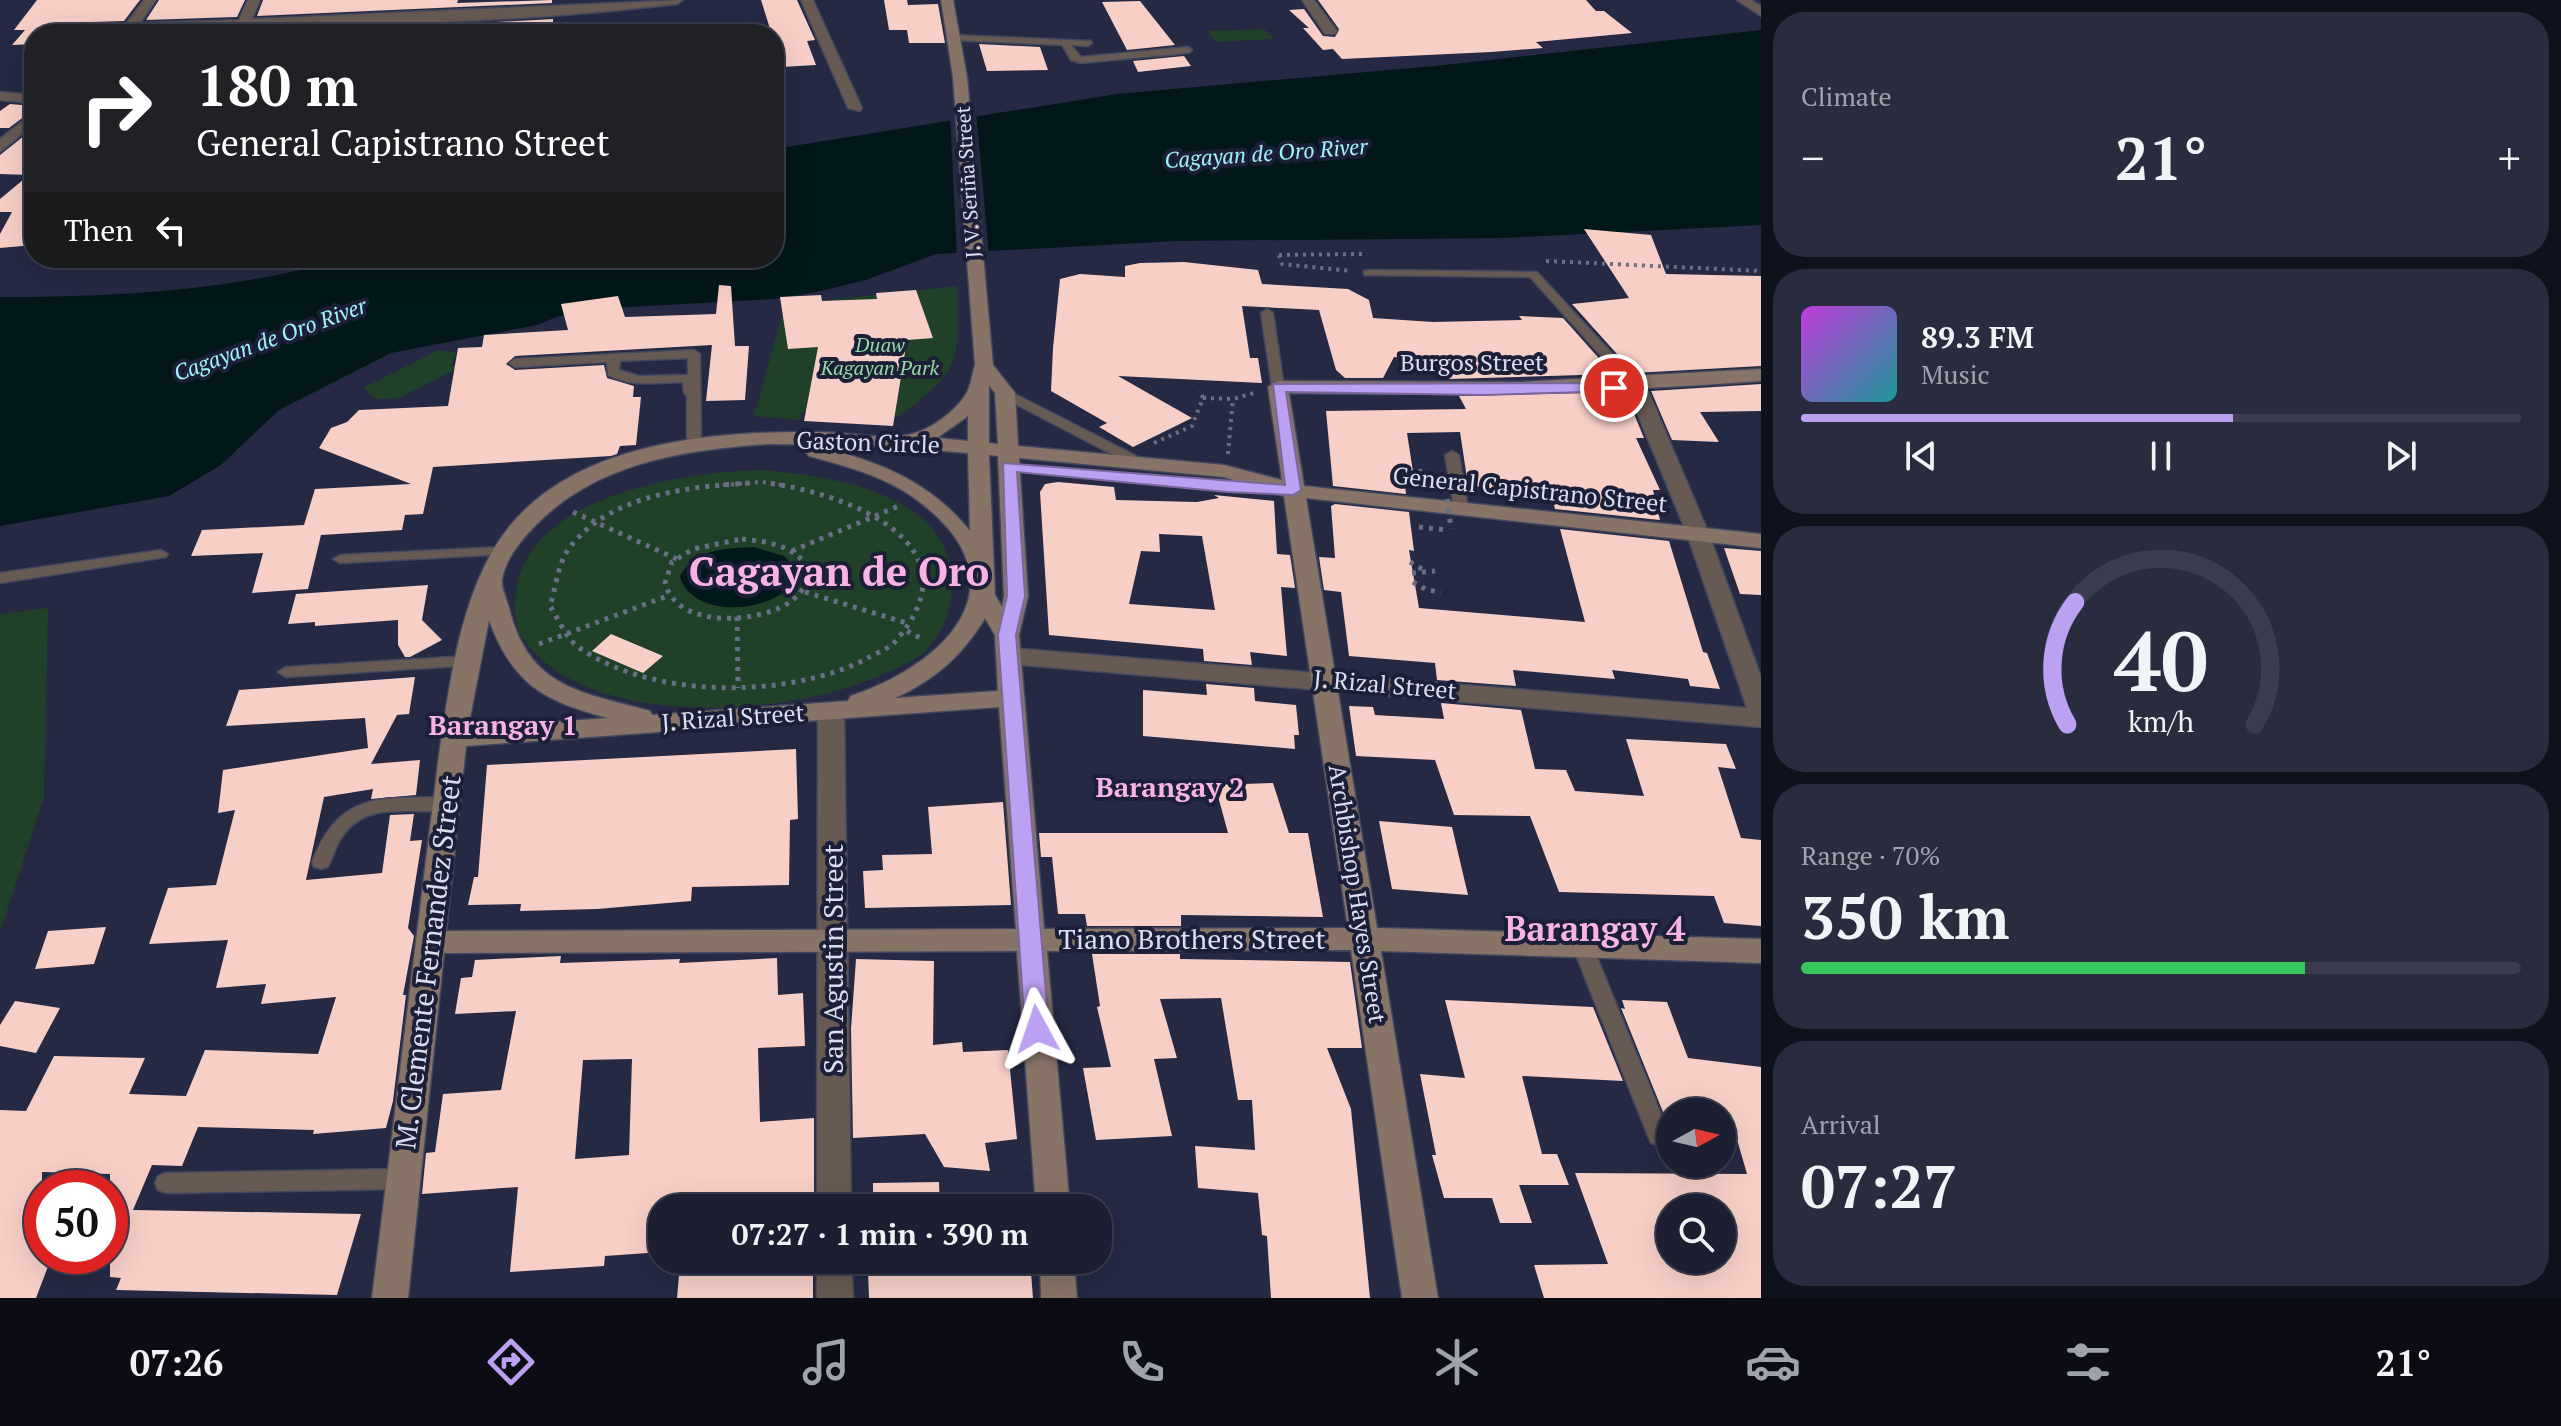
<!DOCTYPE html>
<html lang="en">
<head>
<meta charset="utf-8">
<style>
  :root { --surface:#1c1f32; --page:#292c3e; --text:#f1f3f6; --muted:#a0a2ac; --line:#3a3d4d; --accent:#bca0f2 }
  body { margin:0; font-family:"PT Serif",serif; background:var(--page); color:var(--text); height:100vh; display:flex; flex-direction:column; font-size:30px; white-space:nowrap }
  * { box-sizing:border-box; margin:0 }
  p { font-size:26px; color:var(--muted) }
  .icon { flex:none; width:44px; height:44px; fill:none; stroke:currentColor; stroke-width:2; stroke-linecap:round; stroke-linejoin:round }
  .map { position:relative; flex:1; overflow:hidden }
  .drawer { display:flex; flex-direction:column; gap:12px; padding:12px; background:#0f111c; width:800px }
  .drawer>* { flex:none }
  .guide { position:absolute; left:24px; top:24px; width:760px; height:244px; border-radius:32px; box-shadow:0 8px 32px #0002,0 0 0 2px var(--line); background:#202124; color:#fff; overflow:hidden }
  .needle { width:52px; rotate:82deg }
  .controls { position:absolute; left:1656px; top:1098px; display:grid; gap:16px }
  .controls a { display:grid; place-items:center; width:80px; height:80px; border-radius:50%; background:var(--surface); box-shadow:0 8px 32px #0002,0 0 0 2px var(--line); font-size:40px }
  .speed { position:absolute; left:24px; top:1170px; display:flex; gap:16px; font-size:40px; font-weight:700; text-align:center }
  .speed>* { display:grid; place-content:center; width:104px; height:104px; border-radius:50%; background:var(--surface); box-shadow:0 8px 32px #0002,0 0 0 2px var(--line); line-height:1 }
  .speed .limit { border:12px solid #d22; background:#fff; color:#111 }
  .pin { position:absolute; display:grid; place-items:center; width:68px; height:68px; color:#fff; margin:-34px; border:4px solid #fff; border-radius:50%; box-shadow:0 2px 8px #0007 }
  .me { position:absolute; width:88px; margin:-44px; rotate:355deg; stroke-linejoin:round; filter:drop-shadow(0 0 6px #0008) }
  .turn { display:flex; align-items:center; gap:28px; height:168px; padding:0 40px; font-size:36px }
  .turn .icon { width:104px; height:104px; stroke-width:2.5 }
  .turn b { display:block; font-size:56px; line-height:68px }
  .then { display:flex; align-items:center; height:76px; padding:0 40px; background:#0003; gap:16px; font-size:30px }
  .big { font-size:60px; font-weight:600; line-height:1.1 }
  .drawer .tile { flex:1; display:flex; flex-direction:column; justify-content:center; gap:12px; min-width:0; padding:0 28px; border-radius:32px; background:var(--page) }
  .drawer .dial { align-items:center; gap:0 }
  .dial svg { height:208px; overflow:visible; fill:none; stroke:var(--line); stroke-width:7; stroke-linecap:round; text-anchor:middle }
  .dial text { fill:var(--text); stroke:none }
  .song { display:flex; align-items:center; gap:24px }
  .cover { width:96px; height:96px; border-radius:12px; background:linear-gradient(135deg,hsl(290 70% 55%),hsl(180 70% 35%)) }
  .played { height:8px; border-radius:4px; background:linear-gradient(90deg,var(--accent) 60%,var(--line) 60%) }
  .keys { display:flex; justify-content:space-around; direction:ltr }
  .heat { display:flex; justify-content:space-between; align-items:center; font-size:44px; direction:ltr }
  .charge { height:12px; border-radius:6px; background:linear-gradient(90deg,#34c759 70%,var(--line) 0) }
  .trip { position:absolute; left:648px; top:1194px; width:464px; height:80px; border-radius:32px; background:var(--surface); box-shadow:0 8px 32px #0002,0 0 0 2px var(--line); font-weight:600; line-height:80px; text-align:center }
  .tabs { display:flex; height:128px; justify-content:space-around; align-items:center; background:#0b0c14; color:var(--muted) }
  .tabs .icon { width:56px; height:56px }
  .tabs .active { color:var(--accent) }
  .tabs b { font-size:36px; color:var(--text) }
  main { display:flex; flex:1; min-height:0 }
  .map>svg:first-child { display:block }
</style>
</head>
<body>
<main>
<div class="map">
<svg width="1761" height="1298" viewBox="0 0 1761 1298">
  <rect width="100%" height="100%" fill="#252943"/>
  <!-- green -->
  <path fill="#214028" d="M1264 29 1274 39 1216 42 1207 31Z
    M957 286C959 364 962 369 898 417L802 411 800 420 754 416 785 305Z
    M438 350 456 352 451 366 465 365 398 398 376 399 363 388Z
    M762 470C829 476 951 492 952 583 952 608 945 630 927 649 917 660 900 667 886 673 794 717 589 732 523 639 514 626 514 607 516 592 527 495 685 472 762 470Z
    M48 608 44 797 0 932V614Z"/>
  <!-- water -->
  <path fill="#021719" d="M1761 30V225L1502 238 1176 241 936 254 866 280 821 291 774 299 611 308 559 316 537 325 391 353 279 410 221 465 169 496 0 526V297C116 297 234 291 346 258H774V149L1117 94 1435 66Z
    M754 547 784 556 799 573C784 614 691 622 680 576 695 549 726 548 754 547Z"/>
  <!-- pier -->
  <path fill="#252943" d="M976 112 989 255 957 257 950 116Z"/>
  <!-- building -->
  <path fill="#f7cfc7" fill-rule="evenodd" d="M37 0H140L124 21 92 22 82 30 34 34V44L12 45 25 30H14Z
    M159 0H245L237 17 146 20Z
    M263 0H458L457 3 552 0V3L257 16Z
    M761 0H797L815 40 807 41 816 65 782 67Z
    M884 0H907L908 5 938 4 945 43H909L907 30H889Z
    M1318 0H1586L1596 11H1604L1632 33 1536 42 1543 48 1491 52 1342 59 1333 49 1323 50 1303 28H1309L1289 10 1304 9 1323 36 1335 37 1339 29Z
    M1140 1 1175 45 1127 50 1102 2Z
    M553 19V34H155L385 28Z
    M979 44 1040 47 1048 70 987 71Z
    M1184 56 1191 66 1138 72 1133 61Z
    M10 104 34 106V109L9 128H0V111Z
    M34 128V245L0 248V234L12 212H0V199L29 175 0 174V155Z
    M1584 229 1651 235 1666 274 1761 276V366L1634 373 1572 304 1629 298Z
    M1140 263 1184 262 1258 270 1262 284 1348 289 1369 300 1373 318 1433 322 1522 320 1519 316 1563 318 1613 374 1449 379 1439 361 1394 357 1383 378H1345L1336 370 1319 310 1242 306 1250 358H1258L1262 383 1118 376 1192 418 1133 447 1099 427 1107 423 1051 391 1053 348 1060 279 1080 274 1125 277V266Z
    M719 285 731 286 735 346H749L745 400 706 401 712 345 515 356 506 364 515 370 604 365 607 378 634 386 633 397H641L636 445 620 446 617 454 611 456 433 467 423 514 405 515 402 530 321 535 308 589 252 593 263 553 191 556 202 530 304 525 315 489 411 484 319 448 331 428 347 422 359 410 448 406 458 348 482 347 484 335 568 330 561 304 618 296 625 317 716 314Z
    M916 290 933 338 907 340 893 426 804 421 818 347 788 349 780 297 821 295 822 301 877 299 876 293Z
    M1761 384V411L1700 412 1719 442 1672 440 1651 391Z
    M1625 392 1644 438H1636L1660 490H1653L1660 520 1555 509 1552 497 1468 485 1460 432 1407 433 1414 478 1404 477 1406 494 1333 486 1326 411 1466 409 1459 396Z
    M1058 482 1114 487 1116 500 1197 502 1219 498 1214 495 1274 501 1277 554 1290 555 1295 588 1281 587 1287 656 1250 652 1252 665 1204 661 1203 649 1049 635 1040 492 1045 484ZM1159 534 1202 536 1215 610 1129 604 1141 551 1160 552Z
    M1335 504 1409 512 1414 551 1409 550 1419 608 1585 622 1560 529 1669 541 1703 652 1707 653 1720 689 1690 686 1688 679 1612 670 1615 679 1513 670 1516 686 1437 680 1435 663 1349 656 1341 592 1324 590 1319 557 1335 558 1331 506Z
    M1724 548 1761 551V595L1740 594Z
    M428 585 422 620 442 640 410 657H405L398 645V620L315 626V622L288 624 296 594Z
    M611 634 663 656 643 673 592 651Z
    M415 677 409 714 397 715 371 764 420 760 416 795 371 799 373 789 324 797 306 880 382 873 390 815 414 814 410 841 422 840 408 928 414 936 403 995H406L393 1101 386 1128 313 1134 314 1130 198 1127 182 1166 152 1165 133 1210 361 1214 337 1295 116 1290 121 1278 110 1277V1174L42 1172V1256H52L36 1298H0V1110L26 1111 54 1056 145 1058 129 1094 186 1096 205 1050 318 1054 336 997 261 1004 266 984 216 988 228 940 149 944 168 888 216 885 235 810 218 813 223 770 368 748 365 718 226 726 239 690Z
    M1206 684 1254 688 1255 701 1296 705 1299 735H1294L1295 749 1143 736V690L1207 695Z
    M1441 703 1521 710 1535 769 1566 770 1575 791 1644 796 1626 739 1726 744 1736 769 1718 767 1741 838 1761 840V926L1724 923 1714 896 1559 892 1530 816 1454 815 1435 760 1356 756 1349 706 1373 707 1375 715 1444 719Z
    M796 749 798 819 790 820 789 885 692 887 691 901 597 909 520 911 521 904 468 905 474 877H478L487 765Z
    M1273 783 1289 833H1308L1323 917 1181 915V926H1087L1085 914H1058L1052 857H1041L1039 833H1228L1215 785Z
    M1003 802 1011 905 865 908 863 871 883 870 882 855 932 854 928 807Z
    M1379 821 1452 827 1468 895 1392 889Z
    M106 927 94 964 35 969 48 931Z
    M1092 954H1180V959L1350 962 1362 1048H1327L1351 1109 1370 1298H1271L1267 1236 1262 1235 1258 1193 1198 1188 1195 1146 1255 1150 1252 1100H1238L1221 998 1160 999 1177 1058 1154 1059 1172 1136 1096 1140 1083 1068 1111 1067 1097 1007 1100 1006Z
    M561 956 560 963 680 959 679 963 777 958 778 995 803 993 805 1046 758 1048 760 1122 814 1118V1208H662V1252L605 1256 604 1266 510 1272 518 1187 422 1194 426 1153 435 1152 443 1094 501 1090 516 1011 455 1014 461 978 472 977 475 960ZM632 1059 629 1155 575 1159 583 1060Z
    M856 959 934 961 933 1045 962 1042 963 1052 1008 1050 1017 1139 985 1143 990 1171 944 1167 925 1134 853 1138 851 1029Z
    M1445 1000 1593 1007 1623 1081 1522 1076 1542 1154H1557L1569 1185H1519L1532 1223H1500L1492 1198H1444L1432 1155H1436L1420 1074 1465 1078Z
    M1622 1000 1667 1002 1688 1058 1761 1067V1298H1544L1534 1265 1608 1264 1575 1173 1747 1174 1729 1112H1663L1621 1008 1625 1009ZM1670 1208H1722V1260H1670Z
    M15 1001 60 1008 36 1053 0 1046V1025Z
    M939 1182 940 1208H873V1183Z
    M813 1260V1298H677L680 1264Z
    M945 1260H1030L1033 1298H869L868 1272 946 1271Z"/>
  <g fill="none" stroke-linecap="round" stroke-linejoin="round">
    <defs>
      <path id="lane" d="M645 27 649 30 648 32 580 33 584 30Z
        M954 35 1091 41 1092 43 1088 46 1071 45 1081 57 1188 47 1192 50 1188 53 1080 63 1071 60 1062 45 951 40V36Z
        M1368 270 1537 272 1642 386 1641 389H1631L1530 277 1364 275V271Z
        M1267 309 1273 313 1284 387 1278 391 1272 387 1261 313Z
        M694 350 700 354 701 446 694 450 687 446V396L684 393 683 382C657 382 633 388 608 375L607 362 515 367 509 363 515 359ZM688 358V375L639 376 619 370 620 361Z
        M1005 389 1148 462 1150 465 1148 468H1138L1000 396V390Z
        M1452 451 1459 455 1468 508 1461 512 1454 508 1445 455Z
        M503 547 510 551 508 554 340 563 333 559 340 555Z
        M161 550 168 554 166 557 0 583V573Z
        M469 656 475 657 477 661 475 665 286 677 278 672 286 667Z
        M447 797 453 798 456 803 453 808C418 818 371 798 345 833 336 843 334 855 328 867L321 869 314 867 312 862C340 790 380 799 447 797Z
        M1582 937 1589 940 1592 945 1670 1136 1667 1143 1659 1145 1651 1143 1648 1136 1572 945 1575 940Z
        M402 1169 410 1172 413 1179 410 1186 402 1189 166 1193 158 1190 155 1183 158 1176 166 1173Z"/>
      <path id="street" d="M144 0H156L140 23 239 20 248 0H260L252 19 683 0 677 4C483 27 286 26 92 33L85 29 92 25 126 24Z
        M801 0H813L862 108 860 111 848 108Z
        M1302 0H1314L1337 31 1335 34H1325Z
        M1737 0H1751L1761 6V16Z
        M0 92 34 95V103L0 100Z
        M34 112V124L0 152V139Z
        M1636 380 1646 386 1709 534 1761 677V727L1009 664 997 656 1009 648 1747 708 1687 534 1626 386Z
        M831 703 840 705 844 711 851 1208H817L818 711 822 705Z
        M817 1260H851L853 1298H817Z"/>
      <path id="secondary" d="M941 0H953L967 77 993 365 1015 393 1018 446 1224 465 1282 480 1268 387 1278 381 1520 382 1761 369V381C1604 393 1446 395 1289 393L1304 486 1761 534V548L1306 498 1377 928 1761 939V963L1381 951 1438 1298H1402L1351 950 1047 951 1070 1208H1036L1017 951 444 953 408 1298H372L439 755C449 688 458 612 492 552 554 443 706 431 817 432 846 432 880 440 908 435 929 431 955 412 966 394 971 386 972 374 975 365L953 77ZM989 385 995 393 998 444 989 443ZM968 416V441L937 438ZM766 444 870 445 968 453 970 531C929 480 877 461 816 446L806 452 809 456C842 465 877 474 907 493 1027 573 959 659 851 696L848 701 652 715 650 711C582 692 529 689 509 608 507 600 501 587 502 580 504 562 521 540 533 528 594 463 682 450 766 444ZM989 455 998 456 1004 596 1002 607 995 595ZM1019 458 1224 477 1284 496 1348 928 1044 929 1019 635 1028 596ZM985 618 995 635 998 691 895 698C935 680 963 655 985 618ZM489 620C513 685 544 701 608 718L468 728ZM999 707 1016 929 446 931 466 746Z
        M1040 1260H1074L1077 1298H1041Z"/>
    </defs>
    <!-- lane casing -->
    <use href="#lane" stroke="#42465f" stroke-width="3"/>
    <!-- street casing -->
    <use href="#street" stroke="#42465f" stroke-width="3"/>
    <!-- secondary casing -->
    <use href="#secondary" stroke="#42465f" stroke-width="3"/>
    <!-- path-far1 -->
    <path stroke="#6a6e84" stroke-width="4" stroke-dasharray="3 5" stroke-linecap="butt" d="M1279 255 1364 254
      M1279 255 1282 264 1351 271
      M1546 261 1761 271
      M1203 398 1233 399 1254 393
      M1154 443 1192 426 1203 398 1200 390
      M1228 454 1233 399
      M1420 469 1421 477
      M1413 476 1434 479
      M723 485 762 482 782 485"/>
    <!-- path -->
    <path stroke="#6a6e84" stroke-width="5" stroke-dasharray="4 6" stroke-linecap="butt" d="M749 483C687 487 604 495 566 553 558 567 555 590 550 606 558 618 566 638 577 646 650 700 790 699 868 658 876 653 888 649 894 643 982 544 848 494 768 483
      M573 512 677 559
      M1419 527 1448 530
      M742 539C771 542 800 546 812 576 805 587 798 597 787 604 756 623 677 629 665 583L672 562 693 549Z
      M792 551 901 505
      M1410 562 1422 569
      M1412 573 1435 571
      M1413 582 1427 590 1441 592
      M805 592 910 624
      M737 617 738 688
      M907 631 924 640
      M539 644 670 595"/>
    <!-- lane -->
    <use href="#lane" fill="#675a52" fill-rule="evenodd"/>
    <!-- street -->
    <use href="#street" fill="#675a52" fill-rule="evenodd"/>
    <!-- secondary -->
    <use href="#secondary" fill="#887467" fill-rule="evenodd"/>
    <!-- path-bridge -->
    <path stroke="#6a6e84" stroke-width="5" stroke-dasharray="4 6" stroke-linecap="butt" d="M1446 489 1451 529"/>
  </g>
  <!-- route -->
  <path fill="#bca0f2" stroke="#7a689d" stroke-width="2" d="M1614 383 1622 388 1620 391 1484 395 1286 392 1301 490 1293 495 1227 492 1017 472 1025 596 1016 635 1049 1029 1045 1036 1037 1038 1029 1036 1025 1029 998 635 1007 596 1003 463 1285 485 1273 384Z"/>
  <g text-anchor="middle" stroke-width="8" stroke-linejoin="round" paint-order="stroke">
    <!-- far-street labels -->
    <g font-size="20" fill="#dbdeef" stroke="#1c1f38">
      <text transform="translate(968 182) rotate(-94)" y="7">J. V. Seriña Street</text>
    </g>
    <!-- far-park labels -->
    <g font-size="20" font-style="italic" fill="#93d9a3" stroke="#1c1f38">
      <text x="880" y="352">Duaw<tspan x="880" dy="23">Kagayan Park</tspan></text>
    </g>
    <!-- far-water labels -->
    <g font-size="22" font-style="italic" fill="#9ff3fb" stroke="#1c1f38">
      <text transform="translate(1266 153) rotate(-4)" y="8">Cagayan de Oro River</text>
      <text transform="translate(270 339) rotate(-20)" y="8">Cagayan de Oro River</text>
    </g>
    <!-- street labels -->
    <g font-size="24" fill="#dbdeef" stroke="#1c1f38">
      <text x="1472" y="371">Burgos Street</text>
      <text transform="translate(868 443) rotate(2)" y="8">Gaston Circle</text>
      <text transform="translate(1530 490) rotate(6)" y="8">General Capistrano Street</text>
      <text transform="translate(1385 685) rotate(5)" y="8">J. Rizal Street</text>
      <text transform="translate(733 718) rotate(-4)" y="8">J. Rizal Street</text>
      <text transform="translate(1357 894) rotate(81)" y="8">Archbishop Hayes Street</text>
    </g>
    <!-- quarter labels -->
    <g font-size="28" font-weight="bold" fill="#f8b3e3" stroke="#1c1f38">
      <text x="503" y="735">Barangay 1</text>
      <text x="1170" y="797">Barangay 2</text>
    </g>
    <!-- near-street labels -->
    <g font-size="28" fill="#dbdeef" stroke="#1c1f38">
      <text x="1192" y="949">Tiano Brothers Street</text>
      <text transform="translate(833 959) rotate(-90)" y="10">San Agustin Street</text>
      <text transform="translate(428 962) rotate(-83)" y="10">M. Clemente Fernandez Street</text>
    </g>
    <!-- near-quarter labels -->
    <g font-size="34" font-weight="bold" fill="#f8b3e3" stroke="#1c1f38">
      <text x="1595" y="941">Barangay 4</text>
    </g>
    <!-- town labels -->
    <g font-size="40" font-weight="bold" fill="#f8b3e3" stroke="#1c1f38">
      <text x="839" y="586">Cagayan de Oro</text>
    </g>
  </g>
</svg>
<div class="controls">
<a><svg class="needle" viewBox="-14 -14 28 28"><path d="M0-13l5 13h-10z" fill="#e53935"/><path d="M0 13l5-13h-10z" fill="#a0a2ac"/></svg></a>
<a><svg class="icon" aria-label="search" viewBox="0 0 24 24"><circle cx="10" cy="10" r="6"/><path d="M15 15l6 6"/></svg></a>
</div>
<div class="speed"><div class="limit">50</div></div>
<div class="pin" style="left:1614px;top:388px;background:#d93025"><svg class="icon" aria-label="arrive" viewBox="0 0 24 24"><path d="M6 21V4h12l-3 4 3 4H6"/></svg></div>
<svg class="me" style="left:1037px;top:1029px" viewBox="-20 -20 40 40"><path d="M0-17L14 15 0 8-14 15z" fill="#bca0f2" stroke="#fff" stroke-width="4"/></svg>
<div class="trip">07:27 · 1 min · 390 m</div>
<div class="guide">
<div class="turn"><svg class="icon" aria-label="right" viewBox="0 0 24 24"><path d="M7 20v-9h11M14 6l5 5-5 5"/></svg><div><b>180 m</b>General Capistrano Street</div></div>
<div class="then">Then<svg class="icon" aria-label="left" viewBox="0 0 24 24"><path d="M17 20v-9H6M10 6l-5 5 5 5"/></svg></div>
</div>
</div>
<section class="drawer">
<div class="tile"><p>Climate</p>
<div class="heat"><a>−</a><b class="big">21°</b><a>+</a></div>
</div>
<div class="tile">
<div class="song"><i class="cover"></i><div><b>89.3 FM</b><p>Music</p></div></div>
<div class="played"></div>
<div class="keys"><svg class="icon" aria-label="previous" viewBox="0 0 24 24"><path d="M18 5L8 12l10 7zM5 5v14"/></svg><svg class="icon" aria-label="pause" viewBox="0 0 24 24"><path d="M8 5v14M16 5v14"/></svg><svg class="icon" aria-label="next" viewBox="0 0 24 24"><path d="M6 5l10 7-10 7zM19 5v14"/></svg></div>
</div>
<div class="tile dial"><svg viewBox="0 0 100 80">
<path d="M14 69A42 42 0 1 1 86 69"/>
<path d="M14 69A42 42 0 0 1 17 22" stroke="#bca0f2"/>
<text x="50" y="56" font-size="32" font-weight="700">40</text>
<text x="50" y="72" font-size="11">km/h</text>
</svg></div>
<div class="tile"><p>Range · 70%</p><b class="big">350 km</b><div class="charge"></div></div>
<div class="tile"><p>Arrival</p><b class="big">07:27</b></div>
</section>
</main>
<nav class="tabs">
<b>07:26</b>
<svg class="icon active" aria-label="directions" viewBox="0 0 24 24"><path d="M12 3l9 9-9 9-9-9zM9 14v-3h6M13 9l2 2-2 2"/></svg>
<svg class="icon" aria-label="music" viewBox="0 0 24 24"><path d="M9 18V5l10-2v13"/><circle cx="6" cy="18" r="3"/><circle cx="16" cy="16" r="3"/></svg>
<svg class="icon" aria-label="phone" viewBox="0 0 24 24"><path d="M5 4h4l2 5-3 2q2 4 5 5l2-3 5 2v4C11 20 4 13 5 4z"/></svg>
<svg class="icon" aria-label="climate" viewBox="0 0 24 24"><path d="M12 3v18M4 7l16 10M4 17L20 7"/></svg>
<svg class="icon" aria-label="car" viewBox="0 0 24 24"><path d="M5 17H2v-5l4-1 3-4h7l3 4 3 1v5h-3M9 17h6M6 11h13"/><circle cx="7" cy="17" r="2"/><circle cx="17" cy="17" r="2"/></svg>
<svg class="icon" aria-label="filters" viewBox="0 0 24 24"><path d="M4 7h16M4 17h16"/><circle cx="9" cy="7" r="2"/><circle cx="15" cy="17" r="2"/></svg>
<b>21°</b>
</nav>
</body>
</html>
